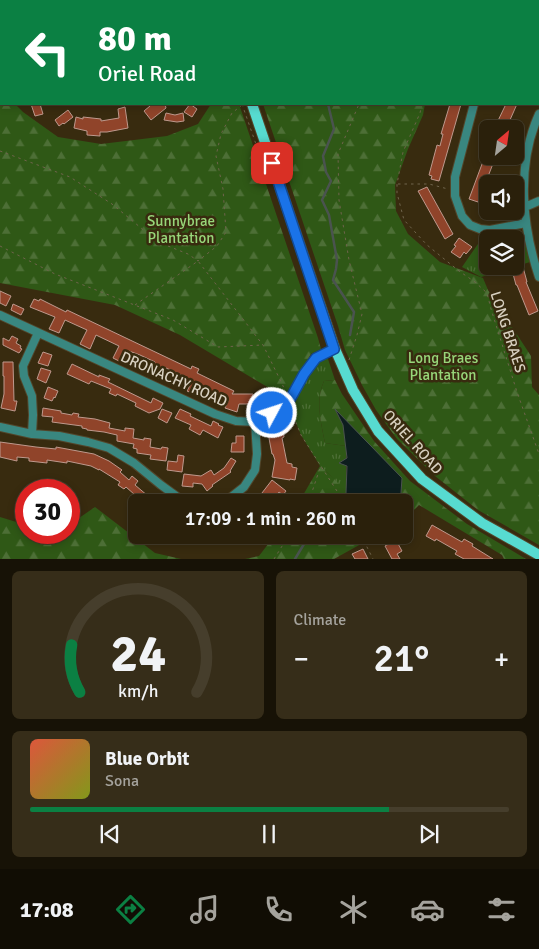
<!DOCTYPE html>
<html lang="en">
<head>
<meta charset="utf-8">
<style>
  :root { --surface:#2a200b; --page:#362d19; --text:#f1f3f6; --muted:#a5a39d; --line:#463e2c; --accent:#0b8043 }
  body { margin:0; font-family:Signika,sans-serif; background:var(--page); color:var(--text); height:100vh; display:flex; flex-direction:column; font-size:19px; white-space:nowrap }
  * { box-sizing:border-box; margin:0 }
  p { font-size:16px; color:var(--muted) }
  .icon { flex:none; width:28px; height:28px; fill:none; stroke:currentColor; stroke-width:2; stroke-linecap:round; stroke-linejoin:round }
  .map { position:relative; height:559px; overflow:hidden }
  .details { display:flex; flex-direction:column; gap:12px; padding:12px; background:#171206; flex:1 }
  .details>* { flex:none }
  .guide { position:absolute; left:0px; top:0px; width:540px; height:105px; box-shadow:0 2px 8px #0003,0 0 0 1px var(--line); background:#0b8043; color:#fff; overflow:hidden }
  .needle { width:32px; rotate:29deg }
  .fabs { position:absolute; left:479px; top:120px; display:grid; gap:10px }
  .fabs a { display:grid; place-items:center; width:45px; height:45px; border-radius:8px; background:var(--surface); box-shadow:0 2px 8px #0003,0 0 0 1px var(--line); font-size:25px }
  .speed { position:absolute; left:15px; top:479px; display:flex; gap:10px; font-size:25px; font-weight:700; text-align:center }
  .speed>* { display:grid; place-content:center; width:65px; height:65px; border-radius:50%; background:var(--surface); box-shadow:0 2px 8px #0003,0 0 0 1px var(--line); line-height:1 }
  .speed .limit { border:8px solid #d22; background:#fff; color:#111 }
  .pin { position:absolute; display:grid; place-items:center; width:42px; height:42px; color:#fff; margin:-21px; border-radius:10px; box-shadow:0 2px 8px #0006 }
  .me { position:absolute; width:55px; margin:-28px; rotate:50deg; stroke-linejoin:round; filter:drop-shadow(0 0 4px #0008) }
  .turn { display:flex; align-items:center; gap:18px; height:105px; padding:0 15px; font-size:22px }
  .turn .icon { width:65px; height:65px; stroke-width:2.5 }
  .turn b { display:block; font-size:35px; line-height:42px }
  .big { font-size:38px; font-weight:600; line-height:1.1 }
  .details .card { flex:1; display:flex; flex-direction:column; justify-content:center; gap:8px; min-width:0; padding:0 18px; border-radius:8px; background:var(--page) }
  .details .dial { align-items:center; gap:0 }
  .dial svg { height:130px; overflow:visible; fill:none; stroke:var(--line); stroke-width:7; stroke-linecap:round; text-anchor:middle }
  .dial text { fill:var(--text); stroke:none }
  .song { display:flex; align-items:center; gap:15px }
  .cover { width:60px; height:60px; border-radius:8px; background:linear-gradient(135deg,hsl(10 70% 55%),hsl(70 70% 35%)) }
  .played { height:5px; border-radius:2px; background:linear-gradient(90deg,var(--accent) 75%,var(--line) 75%) }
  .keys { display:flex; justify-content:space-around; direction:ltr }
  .heat { display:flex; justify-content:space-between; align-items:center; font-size:28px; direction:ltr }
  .details .tiles { flex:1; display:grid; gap:12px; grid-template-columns:1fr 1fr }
  .card:last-child { grid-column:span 2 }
  .trip { position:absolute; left:128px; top:494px; width:285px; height:50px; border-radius:8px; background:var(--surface); box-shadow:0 2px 8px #0003,0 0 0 1px var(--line); font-weight:600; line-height:50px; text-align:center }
  .dock { display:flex; height:80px; justify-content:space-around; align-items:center; background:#110d04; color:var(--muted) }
  .dock .icon { width:35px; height:35px }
  .dock .active { color:var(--accent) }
  .dock b { font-size:22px; color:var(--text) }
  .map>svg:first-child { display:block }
</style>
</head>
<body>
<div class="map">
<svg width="539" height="559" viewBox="0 0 539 559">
  <defs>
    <pattern id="grass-tufts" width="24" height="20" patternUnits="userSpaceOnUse" patternTransform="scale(1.25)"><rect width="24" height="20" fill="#2f5816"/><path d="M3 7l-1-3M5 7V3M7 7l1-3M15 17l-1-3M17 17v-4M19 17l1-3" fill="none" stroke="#4d6f36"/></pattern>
    <pattern id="forest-firs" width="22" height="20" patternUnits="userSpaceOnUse" patternTransform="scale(1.25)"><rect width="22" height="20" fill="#2f5816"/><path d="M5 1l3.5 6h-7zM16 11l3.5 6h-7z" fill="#4d6f36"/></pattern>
  </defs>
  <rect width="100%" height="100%" fill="#382b0f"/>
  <!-- grass -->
  <path fill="url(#grass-tufts)" fill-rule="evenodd" d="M517 233 525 238 530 262 481 277 462 267 480 241 482 236 494 237ZM488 239H515V266H488Z
    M318 359H328L335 380 324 381C315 401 321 422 325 443L346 446V493L329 474 320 466 301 435 290 408Z"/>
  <!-- forest -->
  <path fill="url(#forest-firs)" d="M229 0H410V1H229Z
    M0 87 1 89V104H15L23 112 58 137 101 144 167 136 198 124 211 104H239L318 338 321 349 311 354 287 392 279 394 180 335 115 305 0 283Z
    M263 104H425L423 115 408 149 395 185 396 211 408 234 440 262 483 278 488 290 531 356 532 387 539 395V545L478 510 435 476 397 439 376 410 362 385 345 350 338 326Z
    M335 380 342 394 374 441 410 481 467 524 526 559H504L502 555 419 505 404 520V502H402L401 493 402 478 336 412 343 425 346 446 325 443C321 422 315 401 324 381Z
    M320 466C333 477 344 488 352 502H299Z
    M95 507 155 553 181 559H0V517L26 525V532L52 533 69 532V525Z
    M275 535H382L361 544 334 559H245L259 556Z"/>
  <!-- water -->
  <path fill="#0d1d1e" stroke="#4a534f" d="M335 409 402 478 401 493 402 502H352L346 493 347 466 339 463 347 458 343 425Z"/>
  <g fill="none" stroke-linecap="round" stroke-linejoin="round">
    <!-- stream -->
    <path stroke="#4a534f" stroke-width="2.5" d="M295 0V1
      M328 104 334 129 323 156 326 172 331 181 322 200 329 215 337 260 336 269 333 280 354 312 350 335
      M295 559 304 544 311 535"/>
  </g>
  <!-- building -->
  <path fill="#90442a" stroke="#be998d" d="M31 104H40L43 114 35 116Z
    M148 104H165L166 108 151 120 144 111 150 106Z
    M190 104 197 109 192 117 184 112Z
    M450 104H461L439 181 431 179 432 176 429 175 437 145 440 146 443 134H441Z
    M506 104H517L506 129H494Z
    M125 107 128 128 107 132H100V136L87 135V131L74 128 76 117 83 119V117L101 119V121L119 118 118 109Z
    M68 110 73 117 64 124 63 123 59 126 55 120Z
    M166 113 175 115 183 113 184 121 177 122 164 120Z
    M485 156H496L478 202 469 199Z
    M427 187 453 234 445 239 418 191Z
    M459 238 472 247 466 254 464 252 460 258 451 252 456 246 454 245Z
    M523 267 527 282H526L538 311 529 315 517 285H516L512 270Z
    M0 291 11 296 6 306 0 303Z
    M34 299 39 301 40 299 66 312 67 310 191 369 192 366 199 369 197 373 234 391 232 394H253L252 404H239L237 412 225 408 228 401 202 389 199 396 187 391 192 381 180 376 181 375 166 368 161 379 150 373 155 362 140 355 129 351 123 363 113 358 119 346 96 335 90 349 80 344 87 330 65 320 59 333 49 329 55 317 30 307Z
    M13 304 24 309 21 315 11 310Z
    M12 336 18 339 16 343 21 346 20 348 22 349 19 353 3 345V338L9 341Z
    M43 352 52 355 48 366 38 363Z
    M3 362H13L14 401H17L15 411 1 408 4 394V376H3Z
    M72 364 99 377V375L110 379 108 382 151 403 153 398 163 403 160 409 149 413 135 406 136 403 117 394 116 396 109 393 111 389 91 381 89 384 67 374Z
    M41 368 51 371 46 383 37 379Z
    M48 387 58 391 55 398 54 397 52 401 44 398Z
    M43 408 61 411V413L72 415 73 413 79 414 78 417 95 419 110 423 109 428 125 431V428L134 429 133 438 144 440V438L151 439 150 447 161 449 162 447 168 448 166 461 150 459 151 455 137 453V449L133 448 134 444 117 441V435L104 432 87 430V429L82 428V426L52 422 53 417 42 416Z
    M162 409 172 413 167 423 158 418Z
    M180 409 191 414 190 416 211 426 213 421 219 424 218 425 223 427 218 438 203 430 200 435 189 429 191 425 175 418Z
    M280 427V429L283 428 284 437 282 438 287 463 292 464V467L297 468 295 480 290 479V480L272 477 275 460 273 454H272L268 433 272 429Z
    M236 436H244V452H231L232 443H236Z
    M0 442 36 447 56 449V447L94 454 109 461 122 470 120 472 129 480 132 476 138 481 135 485 148 496 150 494 160 502H143L126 487 124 489 118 485 120 482 99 469V470L91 466 67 461V463L47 460V463L29 461V458L17 457V461L0 457Z
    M178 455 184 456 182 472 167 470 168 461 177 462Z
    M231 458 236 461 230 471 231 472 212 485 213 486 207 491 202 484 193 483V487L182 486 184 474 201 476 211 470 214 475 224 468Z
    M272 480 286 491 283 495 279 492 275 497 271 494 265 502H255Z
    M432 525 462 542 464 539 473 544 472 546 493 559H464L455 554 457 551 436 539 435 541 426 536Z
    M396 540 402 551 397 554 400 559H392L385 546Z
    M363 549 368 559H355L352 554Z"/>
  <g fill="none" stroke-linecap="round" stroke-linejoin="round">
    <defs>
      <path id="minor" d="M75 0 76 1
        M168 0V1
        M460 0V1
        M31 1V0
        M524 1 525 0
        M474 104 455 177V196L462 216 470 225 480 229 490 230 526 223
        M539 114C516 165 522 226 539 277
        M525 207 539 201
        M0 315 215 414 236 421 255 422 272 413 288 403 304 374 316 358 335 349
        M0 427 32 434 59 436 88 442 109 448 134 463 161 485 183 501 195 502
        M32 434 33 415 32 396 24 376 23 366 38 333
        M208 502 230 498 244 487 255 470 257 454 255 422"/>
      <path id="major" d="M218 0 219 1
        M252 104 335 349 353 390 378 431 422 479 482 523 539 555"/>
    </defs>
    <!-- minor casing -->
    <use href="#minor" stroke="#52462b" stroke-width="10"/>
    <!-- major casing -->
    <use href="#major" stroke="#52462b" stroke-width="12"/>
    <!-- path -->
    <path stroke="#6f644c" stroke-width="1" stroke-dasharray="2.5 4" stroke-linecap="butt" d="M124 0 125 1
      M345 0 346 1
      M407 0 408 1
      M242 104 258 150
      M422 104 420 113 403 152 397 184V193L404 220 427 245 459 271 475 282 487 293 491 309 517 392 539 454
      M0 151 70 177 112 204 158 242 188 254 198 261 217 246 226 232 223 189 216 156 221 134 232 113 242 105
      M398 184H429L448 189
      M0 246 55 274 173 320 218 347 263 345
      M135 305 198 261 263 345 266 351 286 392
      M349 360 357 335 362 314 349 260 339 200 338 154 359 104
      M291 410 301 435 344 502
      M308 502 312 492 320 468
      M361 535 373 559
      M274 559 289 535"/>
    <!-- minor -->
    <use href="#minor" stroke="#398780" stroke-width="8"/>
    <!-- major -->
    <use href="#major" stroke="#57dbd0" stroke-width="10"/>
  </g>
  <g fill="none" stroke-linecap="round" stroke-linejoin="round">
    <defs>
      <path id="route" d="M272 163 334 349 316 358 304 374 288 403 272 413"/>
    </defs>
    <!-- route casing -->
    <use href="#route" stroke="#114b97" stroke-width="12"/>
    <!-- route -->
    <use href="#route" stroke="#1a73e8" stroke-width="9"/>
  </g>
  <g text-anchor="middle" stroke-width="5" stroke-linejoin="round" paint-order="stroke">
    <!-- park labels -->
    <g font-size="15" fill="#97d679" stroke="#382b0f">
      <text x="181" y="226">Sunnybrae<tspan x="181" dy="17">Plantation</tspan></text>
      <text x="443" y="363">Long Braes<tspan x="443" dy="17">Plantation</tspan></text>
    </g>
    <!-- street labels -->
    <g font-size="15" fill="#d9d1c1" stroke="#382b0f">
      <text transform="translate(508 332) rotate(72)" y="5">LONG BRAES</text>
      <text transform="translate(174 379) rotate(24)" y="5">DRONACHY ROAD</text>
      <text transform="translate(413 442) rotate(48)" y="5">ORIEL ROAD</text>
    </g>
  </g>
</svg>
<div class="fabs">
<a><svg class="needle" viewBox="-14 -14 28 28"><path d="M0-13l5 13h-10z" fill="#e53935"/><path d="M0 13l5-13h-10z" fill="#a5a39d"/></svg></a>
<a><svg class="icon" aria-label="sound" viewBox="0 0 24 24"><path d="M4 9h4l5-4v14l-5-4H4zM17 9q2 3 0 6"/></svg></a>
<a><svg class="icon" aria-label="layers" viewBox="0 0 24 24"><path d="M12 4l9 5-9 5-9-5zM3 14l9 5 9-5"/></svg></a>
</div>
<div class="speed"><div class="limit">30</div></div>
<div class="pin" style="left:272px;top:163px;background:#d93025"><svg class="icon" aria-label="arrive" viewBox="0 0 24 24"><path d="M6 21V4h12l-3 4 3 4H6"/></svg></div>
<svg class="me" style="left:272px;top:413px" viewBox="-20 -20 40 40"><circle r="17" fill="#1a73e8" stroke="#fff" stroke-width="3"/><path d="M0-11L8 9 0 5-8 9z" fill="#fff"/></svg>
<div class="trip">17:09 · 1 min · 260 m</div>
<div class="guide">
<div class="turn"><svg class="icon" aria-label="left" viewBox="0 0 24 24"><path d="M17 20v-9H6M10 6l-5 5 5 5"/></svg><div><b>80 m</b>Oriel Road</div></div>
</div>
</div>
<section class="details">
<div class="tiles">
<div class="card dial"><svg viewBox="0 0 100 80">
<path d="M14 69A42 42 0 1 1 86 69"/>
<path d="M14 69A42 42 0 0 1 9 40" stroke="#0b8043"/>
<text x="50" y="56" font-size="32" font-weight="700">24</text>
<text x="50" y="72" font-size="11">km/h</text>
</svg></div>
<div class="card"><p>Climate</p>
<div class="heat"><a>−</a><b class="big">21°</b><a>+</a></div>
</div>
<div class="card">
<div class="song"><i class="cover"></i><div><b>Blue Orbit</b><p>Sona</p></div></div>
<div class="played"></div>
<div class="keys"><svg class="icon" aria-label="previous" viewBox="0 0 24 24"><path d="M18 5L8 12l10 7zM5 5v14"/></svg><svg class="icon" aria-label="pause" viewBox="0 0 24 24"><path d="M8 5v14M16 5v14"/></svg><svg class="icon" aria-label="next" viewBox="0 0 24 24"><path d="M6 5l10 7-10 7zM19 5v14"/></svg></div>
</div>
</div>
</section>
<nav class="dock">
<b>17:08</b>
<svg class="icon active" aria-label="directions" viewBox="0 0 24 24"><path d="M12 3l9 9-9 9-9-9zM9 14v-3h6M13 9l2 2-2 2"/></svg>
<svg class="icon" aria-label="music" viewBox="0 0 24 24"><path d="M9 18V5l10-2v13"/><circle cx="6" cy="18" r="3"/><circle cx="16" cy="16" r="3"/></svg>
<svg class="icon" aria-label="phone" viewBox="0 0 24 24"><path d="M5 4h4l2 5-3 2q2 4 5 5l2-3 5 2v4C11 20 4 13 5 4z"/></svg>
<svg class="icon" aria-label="climate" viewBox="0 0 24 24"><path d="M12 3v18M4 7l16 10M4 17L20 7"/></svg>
<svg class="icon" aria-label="car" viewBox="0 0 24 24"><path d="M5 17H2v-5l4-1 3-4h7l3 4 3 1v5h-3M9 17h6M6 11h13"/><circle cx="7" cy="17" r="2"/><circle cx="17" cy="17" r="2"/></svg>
<svg class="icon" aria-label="filters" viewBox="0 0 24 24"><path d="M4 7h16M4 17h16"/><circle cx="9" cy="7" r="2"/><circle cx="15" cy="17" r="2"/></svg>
</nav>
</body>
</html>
